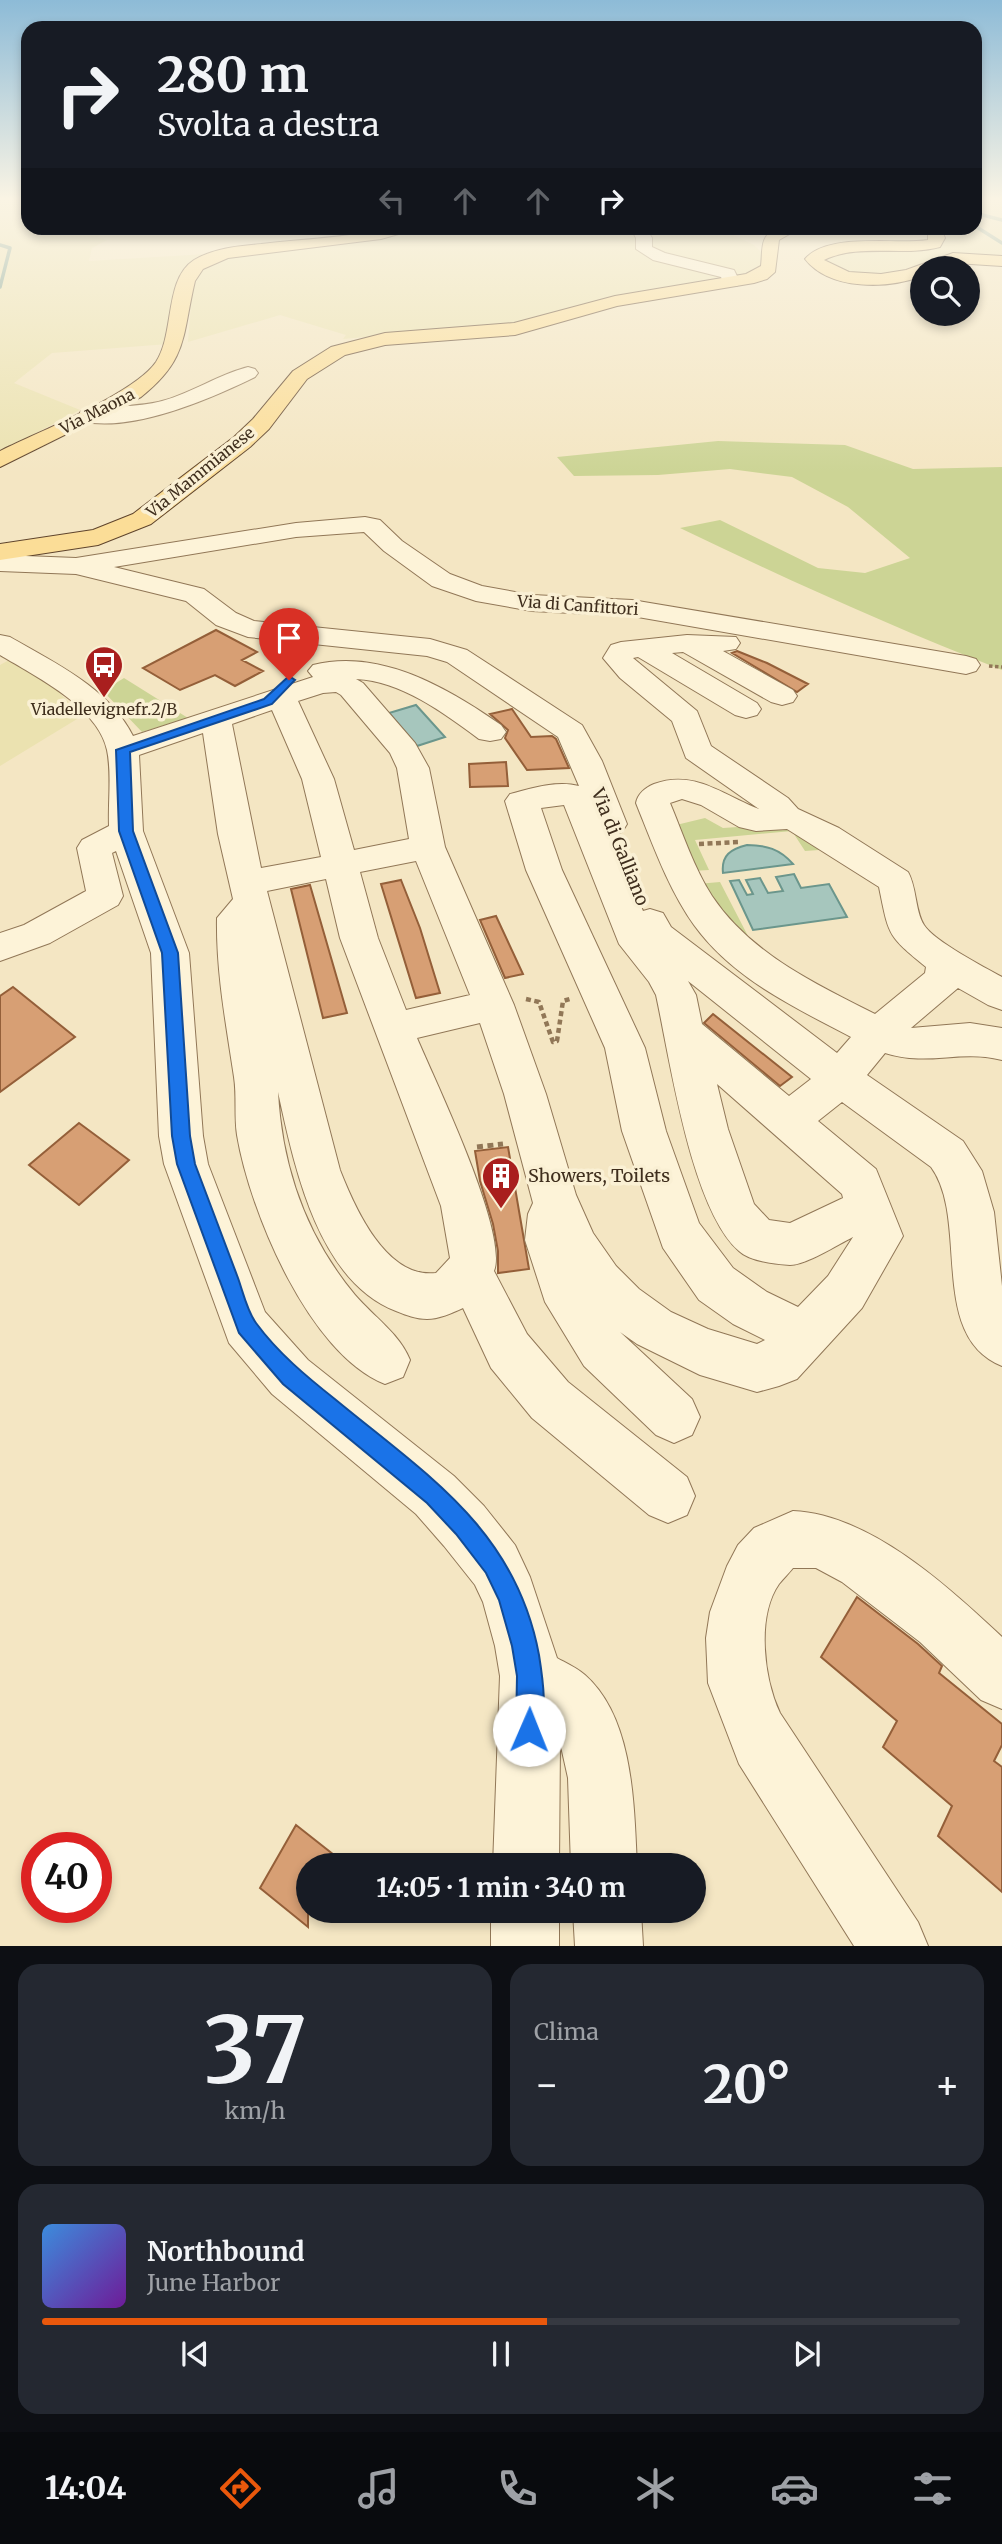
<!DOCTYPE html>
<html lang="it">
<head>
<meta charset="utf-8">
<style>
  :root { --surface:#171b24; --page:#242831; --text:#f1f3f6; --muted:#9ea1a6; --line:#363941; --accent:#ea580c }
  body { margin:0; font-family:Merriweather,serif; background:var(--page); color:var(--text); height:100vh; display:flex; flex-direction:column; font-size:26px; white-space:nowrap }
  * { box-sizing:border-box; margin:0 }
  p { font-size:23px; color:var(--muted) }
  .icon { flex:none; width:38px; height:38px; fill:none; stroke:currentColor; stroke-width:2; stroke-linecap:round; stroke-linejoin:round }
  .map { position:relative; height:1946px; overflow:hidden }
  .side { display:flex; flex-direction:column; gap:18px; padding:18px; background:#0d0f14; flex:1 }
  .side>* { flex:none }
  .banner { position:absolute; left:21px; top:21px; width:961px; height:214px; border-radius:21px; box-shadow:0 4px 10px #0003; background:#171b24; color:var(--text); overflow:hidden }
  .tools { position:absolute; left:910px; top:256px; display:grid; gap:14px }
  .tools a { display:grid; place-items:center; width:70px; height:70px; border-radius:50%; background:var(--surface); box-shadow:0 4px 10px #0003; font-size:35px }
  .speed { position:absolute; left:21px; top:1832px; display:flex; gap:14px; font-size:35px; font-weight:700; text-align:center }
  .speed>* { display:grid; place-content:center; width:91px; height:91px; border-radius:50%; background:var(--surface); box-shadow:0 4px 10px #0003; line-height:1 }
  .speed .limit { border:10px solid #d22; background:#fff; color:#111 }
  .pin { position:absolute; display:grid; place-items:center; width:60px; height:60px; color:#fff; margin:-72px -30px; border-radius:50% 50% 50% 0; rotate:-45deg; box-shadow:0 0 7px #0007 }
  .pin .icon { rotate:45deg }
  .me { position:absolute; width:77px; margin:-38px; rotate:1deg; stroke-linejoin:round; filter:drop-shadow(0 0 5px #0008) }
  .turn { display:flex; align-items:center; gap:24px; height:147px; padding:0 21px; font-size:32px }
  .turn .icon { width:91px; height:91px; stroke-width:2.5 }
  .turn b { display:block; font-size:49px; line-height:60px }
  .lanes { display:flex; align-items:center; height:66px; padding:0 21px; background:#0003; justify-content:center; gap:35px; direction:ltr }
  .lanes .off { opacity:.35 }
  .big { font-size:52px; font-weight:700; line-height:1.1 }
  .side .widget { flex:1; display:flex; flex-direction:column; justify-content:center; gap:10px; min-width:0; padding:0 24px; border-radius:21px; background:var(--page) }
  .side .dial { align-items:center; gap:0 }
  .dial b { font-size:91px; line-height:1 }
  .song { display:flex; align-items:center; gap:21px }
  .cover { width:84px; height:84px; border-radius:10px; background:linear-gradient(135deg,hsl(210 70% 55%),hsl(280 70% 35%)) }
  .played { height:7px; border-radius:4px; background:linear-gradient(90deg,var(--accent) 55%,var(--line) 55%) }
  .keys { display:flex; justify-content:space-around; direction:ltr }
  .heat { display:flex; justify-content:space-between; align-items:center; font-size:38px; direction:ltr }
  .side .tiles { flex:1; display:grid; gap:18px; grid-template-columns:1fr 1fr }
  .widget:last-child { grid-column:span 2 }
  .trip { position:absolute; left:296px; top:1853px; width:410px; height:70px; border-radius:35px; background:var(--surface); box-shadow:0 4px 10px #0003; font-weight:700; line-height:70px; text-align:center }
  .tabs { display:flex; height:112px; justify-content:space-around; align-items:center; background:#090b0e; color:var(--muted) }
  .tabs .icon { width:49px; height:49px }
  .tabs .on { color:var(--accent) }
  .tabs b { font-size:32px; color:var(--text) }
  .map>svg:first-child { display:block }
</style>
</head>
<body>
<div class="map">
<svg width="1002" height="1946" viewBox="0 0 1002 1946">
  <rect width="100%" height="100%" fill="#f4e6c3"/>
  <!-- farmland -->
  <path fill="#ebe2b0" d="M0 200H28V228H115L97 237 107 240 92 248 89 261 207 254 189 265 177 282 168 344 52 353 14 383 80 410 0 452Z
    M975 200H1002V256L971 253 941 257 895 274 874 276 844 273 826 266 825 259 833 252 933 249 944 243 947 236 934 228H975Z
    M412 228H674V231L696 232 706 228H719L754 245 762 253 761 266 750 274 594 301 515 324 343 339 346 335 280 315 188 342 192 291 201 270 219 259 400 232Z
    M9 660 55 688 82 716 0 766V665Z"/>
  <!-- green -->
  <path fill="#ccd495" d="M718 441 845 445 913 469 1002 467V670C892 627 786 579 680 528L720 520 818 568 865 573 910 558 848 507 792 477 730 469 658 475 574 476 557 457Z
    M124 678 188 718 142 732 103 691Z
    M705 818 723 828 783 824 833 849 805 851 792 831 695 840 709 870 692 871 672 826Z
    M720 882 749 938 740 939 697 884Z"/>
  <!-- water -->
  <path fill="#a6c6bd" stroke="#6b968c" stroke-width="2" d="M416 705 445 737 417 746 389 713Z
    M747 845C766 845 780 849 793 864L723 873C721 855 731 849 747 845Z
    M794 874 801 888 829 884 847 917 753 930 730 881 739 880 747 895 753 894 746 880 760 878 768 893 783 891 776 877Z"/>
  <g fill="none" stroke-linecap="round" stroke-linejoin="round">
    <!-- stream -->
    <path stroke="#6b968c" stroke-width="3.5" d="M975 213 1002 220
      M975 226 1002 243
      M0 245 10 248 0 287"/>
  </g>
  <!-- building -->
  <path fill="#d79f74" stroke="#945f39" stroke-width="2" d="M216 630 257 652 242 660 263 671 235 686 215 675 180 690 143 668Z
    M737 651 767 663 808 684 797 692 732 653Z
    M512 709 531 737 552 736 556 739 569 768 527 770 505 738 508 730 490 714Z
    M506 762 508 786 470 787 469 764Z
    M401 880 420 928 440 993 416 998 381 884Z
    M310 885 347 1013 323 1018 291 889Z
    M496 916 523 974 505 978 480 920Z
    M13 987 75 1037 0 1092V996Z
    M713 1014 792 1077 780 1086 704 1023Z
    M79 1123 129 1160 79 1205 29 1165Z
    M508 1147 529 1269 498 1273V1251L493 1224 480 1181 475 1151Z
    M857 1597 918 1644 942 1666 939 1673 1002 1724V1745L994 1761 1002 1767V1892L938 1836 952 1806 883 1747 897 1721 821 1657Z
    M296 1825 348 1866H308V1927L260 1888Z"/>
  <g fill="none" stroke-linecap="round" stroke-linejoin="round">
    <defs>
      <path id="minor" d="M631 228H646L652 238V247L665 253 734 270 740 282 737 286H725L721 277 653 260 636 249V238Z
        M248 367 255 369 258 373 255 377C210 399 132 433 81 421L78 416 81 411C108 405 136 408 162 401 192 393 219 374 248 367Z
        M365 517 380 520 402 541 450 574 482 586 532 595 632 600 966 656 976 659 980 665 976 671 966 674 632 616 532 611 476 601 432 586 384 551 364 532 296 537 114 567 204 589 236 613 254 621 430 639 467 650 582 725 602 761 627 824 622 832 610 835 643 911 650 909 663 913 671 927 837 1053 851 1037C794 1007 733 979 694 925 668 888 653 845 636 803 638 793 645 788 654 784 695 769 724 796 759 809L686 758 672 721 620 678 603 658 611 645 621 642 687 635 736 637 740 643 736 649 723 651 793 690 797 696 793 702 782 705 771 702 683 652 672 653 757 703 761 709 757 715 746 718 735 715 638 657 633 658 697 711 711 746 788 798 798 809 839 828 908 872C917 888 915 911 924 925 934 941 984 967 1002 977V1010L988 1005 958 988 911 1028 970 1023 1002 1028V1060C958 1049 930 1067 885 1053L867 1075 963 1141 982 1171 994 1212 1002 1286V1366C927 1336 970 1220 931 1167L842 1102 818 1121 876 1169 903 1236 862 1308 797 1379 779 1386 757 1392 700 1375 637 1344 620 1332 692 1399 700 1417 692 1435 674 1443 656 1435 584 1366 545 1302 525 1240 528 1214 533 1203 504 1094 480 1023 417 1038C435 1081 509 1233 494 1271L527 1334 568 1382 687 1477 695 1496 687 1515 668 1523 649 1515 532 1418 491 1368 463 1308C452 1313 439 1319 427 1319 416 1319 406 1315 396 1311 317 1281 294 1164 278 1092 282 1167 306 1236 355 1295 374 1317 399 1333 410 1360L403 1377 385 1384C309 1354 250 1212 237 1135 234 1116 237 1096 234 1077 226 1024 216 972 217 918L233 899 218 834 203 733 139 755 143 831 189 953 203 1136 208 1164 265 1312 308 1360 454 1476 484 1506 515 1545 530 1577 557 1658C566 1663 577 1668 585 1675 634 1718 634 1806 637 1866H571L568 1778 560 1742 559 1866H493L500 1676 495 1646 483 1602 475 1585 444 1546 416 1514 272 1394 229 1343 164 1164 159 1136 151 953 116 851 112 853 123 896 118 905 50 943 0 961V933L24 925 86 891 77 848 82 840 109 826C108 802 112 773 107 750 98 707 35 676 0 655V635L10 637C55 663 109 688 133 736L313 677 308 671 313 665C380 648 448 688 501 725L506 732 501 739 490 741 479 739C444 713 401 681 356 679L363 683 415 743 429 768 445 847 514 1005 546 1094 576 1195 593 1233 616 1266 639 1289 671 1312 708 1329 757 1344 765 1340 733 1324 699 1300 663 1248 622 1131 605 1048 526 870 505 801 510 794C531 788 558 780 579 786L558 737 447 662 427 656 248 637 216 625 186 601 76 574 0 571V555L76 558 296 523ZM336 692 341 695 390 753 397 768 409 839 354 850 334 779 298 701 323 693ZM272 710 302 779 321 857 261 868 232 724ZM682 799 701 805 739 827 756 831 787 829 879 887C889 936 887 935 926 967L925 973 875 1014C815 984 750 953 712 896 694 868 683 834 670 803ZM564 805 619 944 649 982 656 995C670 1059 691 1209 739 1251 749 1261 775 1264 790 1265 806 1265 837 1245 853 1237L828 1276 798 1307 767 1292 733 1268 699 1223 666 1131 645 1048 562 870 541 808ZM416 861 470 995 406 1010 378 938 360 872ZM326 879 340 938 441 1206 450 1258 436 1273C386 1279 355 1208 340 1170L267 891ZM688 981 811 1079 789 1096 702 1024 696 995ZM717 1084 842 1194 843 1198 790 1223 769 1220 754 1204 728 1129Z
        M793 1511C869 1514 948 1586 1002 1637V1709L981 1700 920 1642 842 1582 816 1568H793C789 1573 783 1579 779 1584 756 1617 764 1679 780 1713L918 1922 928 1946H854L739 1764 708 1683 706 1638 710 1612 727 1566 738 1545 754 1528Z
        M491 1911H559V1946H491Z
        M573 1911H641L643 1946H575Z"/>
      <path id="major" d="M388 228H412L409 231 381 239 228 258 203 269 195 281C182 335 189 359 141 397L0 467V451C38 432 134 394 156 362 175 333 164 279 194 260 214 248 239 246 261 244 302 239 347 238 388 228Z
        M777 228H800L779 240 775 272 767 279 754 283 617 306 515 335 385 345 345 355 307 379 269 429 250 447 151 524 98 545 0 560V544L93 530 133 514 234 437 253 419 293 371 331 347 385 333 514 323 615 296 746 274 761 266C763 250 759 236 777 228Z
        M917 228H941L945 238 940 247C902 257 859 243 824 260L849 272 881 274 906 270 953 253 1002 256V266L955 263 942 268H922V276C888 289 830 291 805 259 828 232 895 245 928 240V234L919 231Z"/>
    </defs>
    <!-- minor casing -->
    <use href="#minor" stroke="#917757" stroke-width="2"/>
    <!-- major casing -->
    <use href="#major" stroke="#5f442c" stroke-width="2"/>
    <!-- path-far2 -->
    <path stroke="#917757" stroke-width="3.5" stroke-dasharray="3.5 2.5" stroke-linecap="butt" d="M989 666 1002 667"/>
    <!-- path-far1 -->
    <path stroke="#917757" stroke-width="4.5" stroke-dasharray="5 3.5" stroke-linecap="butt" d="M699 844 739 842
      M526 999 539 1002 553 1042 557 1041 563 1001 570 999"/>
    <!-- path -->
    <path stroke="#917757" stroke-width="5" stroke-dasharray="6 4.5" stroke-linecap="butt" d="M477 1147 503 1144"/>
    <!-- minor -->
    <use href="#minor" fill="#fdf3d8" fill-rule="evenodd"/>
    <!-- major -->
    <use href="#major" fill="#fbdd97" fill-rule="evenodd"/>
  </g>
  <!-- sky -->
  <linearGradient id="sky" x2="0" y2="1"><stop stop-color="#8dbbd7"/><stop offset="0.42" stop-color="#faf4e4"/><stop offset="1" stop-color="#faf4e4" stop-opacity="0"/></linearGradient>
  <rect width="1002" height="473" fill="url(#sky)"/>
  <!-- route -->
  <path fill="#1a73e8" stroke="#114b97" stroke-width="2" d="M289 676 295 680 272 704 130 752 133 831 178 953 190 1136 195 1164C209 1202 224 1240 238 1278 243 1292 247 1311 256 1323 278 1353 307 1377 336 1400 427 1475 516 1530 539 1655 543 1680 548 1715 538 1739L529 1743 520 1739 516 1730 517 1676 512 1646 499 1600 486 1573 456 1534 427 1503 283 1384 239 1333 177 1164 172 1136 162 953 119 831 116 750 264 699Z"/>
  <!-- icons -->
  <defs>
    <symbol id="bus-pin" viewBox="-11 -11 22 30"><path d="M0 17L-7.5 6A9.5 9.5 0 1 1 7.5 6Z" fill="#a91f1e" stroke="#faf0d4"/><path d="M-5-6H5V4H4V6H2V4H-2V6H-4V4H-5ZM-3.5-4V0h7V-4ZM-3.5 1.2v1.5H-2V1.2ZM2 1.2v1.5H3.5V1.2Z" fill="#fff"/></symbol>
    <symbol id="building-pin" viewBox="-11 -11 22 30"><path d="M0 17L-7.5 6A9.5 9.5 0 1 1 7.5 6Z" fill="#a91f1e" stroke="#faf0d4"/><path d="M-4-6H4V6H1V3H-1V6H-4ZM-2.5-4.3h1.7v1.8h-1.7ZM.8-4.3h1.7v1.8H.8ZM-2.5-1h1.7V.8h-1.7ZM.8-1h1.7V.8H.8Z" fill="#fff"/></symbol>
  </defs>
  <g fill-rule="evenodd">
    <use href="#bus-pin" x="82" y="643" width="44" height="60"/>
    <use href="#building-pin" x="479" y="1154" width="44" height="60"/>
  </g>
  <g text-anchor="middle" stroke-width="7" stroke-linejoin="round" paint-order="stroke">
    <!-- far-street labels -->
    <g font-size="16" fill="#3f2e1d" stroke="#faf0d4">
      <text transform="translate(97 411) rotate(-27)" y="6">Via Maona</text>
      <text transform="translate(200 472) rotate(-39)" y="6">Via Mammianese</text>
      <text transform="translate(578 605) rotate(4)" y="6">Via di Canfittori</text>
    </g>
    <!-- far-poi labels -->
    <g font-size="16" fill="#3f2e1d" stroke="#faf0d4">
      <text x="104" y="715">Viadellevignefr.2/B</text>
    </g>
    <!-- street labels -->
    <g font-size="18" fill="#3f2e1d" stroke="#faf0d4">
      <text transform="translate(620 847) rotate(68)" y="6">Via di Galliano</text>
    </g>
    <!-- poi labels -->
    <g font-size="18" fill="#3f2e1d" stroke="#faf0d4" text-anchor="start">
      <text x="528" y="1182">Showers, Toilets</text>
    </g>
  </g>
</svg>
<div class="tools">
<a><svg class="icon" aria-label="search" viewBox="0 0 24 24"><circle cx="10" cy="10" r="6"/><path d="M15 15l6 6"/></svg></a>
</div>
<div class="speed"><div class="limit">40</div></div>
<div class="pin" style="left:289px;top:680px;background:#d93025"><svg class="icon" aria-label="arrive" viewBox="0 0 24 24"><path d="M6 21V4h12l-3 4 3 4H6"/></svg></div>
<svg class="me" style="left:529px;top:1730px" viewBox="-20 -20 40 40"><circle r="19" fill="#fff"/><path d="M0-13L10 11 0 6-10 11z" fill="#1a73e8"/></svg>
<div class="trip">14:05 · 1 min · 340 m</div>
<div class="banner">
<div class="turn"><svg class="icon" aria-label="right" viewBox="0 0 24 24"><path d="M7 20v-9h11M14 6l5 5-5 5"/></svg><div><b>280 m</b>Svolta a destra</div></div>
<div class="lanes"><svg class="icon off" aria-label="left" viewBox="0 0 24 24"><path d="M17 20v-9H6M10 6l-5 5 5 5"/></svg><svg class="icon off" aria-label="ahead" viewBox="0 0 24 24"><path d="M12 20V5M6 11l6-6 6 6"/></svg><svg class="icon off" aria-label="ahead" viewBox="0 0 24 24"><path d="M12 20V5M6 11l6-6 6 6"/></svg><svg class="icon" aria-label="right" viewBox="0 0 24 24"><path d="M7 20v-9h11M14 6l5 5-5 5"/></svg></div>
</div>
</div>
<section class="side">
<div class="tiles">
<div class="widget dial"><b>37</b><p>km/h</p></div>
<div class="widget"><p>Clima</p>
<div class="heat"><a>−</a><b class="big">20°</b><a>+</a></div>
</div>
<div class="widget">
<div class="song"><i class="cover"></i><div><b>Northbound</b><p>June Harbor</p></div></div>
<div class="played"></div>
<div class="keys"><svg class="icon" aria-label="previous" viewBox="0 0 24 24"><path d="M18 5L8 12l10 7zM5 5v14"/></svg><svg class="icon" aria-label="pause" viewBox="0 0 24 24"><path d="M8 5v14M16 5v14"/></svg><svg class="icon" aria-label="next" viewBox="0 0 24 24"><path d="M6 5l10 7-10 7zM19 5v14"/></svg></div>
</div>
</div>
</section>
<nav class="tabs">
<b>14:04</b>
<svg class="icon on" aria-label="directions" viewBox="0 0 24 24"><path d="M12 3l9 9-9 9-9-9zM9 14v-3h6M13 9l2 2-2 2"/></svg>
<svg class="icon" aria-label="music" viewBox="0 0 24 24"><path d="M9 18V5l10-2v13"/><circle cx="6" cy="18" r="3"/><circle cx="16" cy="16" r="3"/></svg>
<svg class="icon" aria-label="phone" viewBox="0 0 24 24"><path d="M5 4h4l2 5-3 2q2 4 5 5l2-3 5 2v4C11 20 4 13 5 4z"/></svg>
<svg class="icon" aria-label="climate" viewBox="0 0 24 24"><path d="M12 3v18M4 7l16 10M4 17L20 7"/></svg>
<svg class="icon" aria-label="car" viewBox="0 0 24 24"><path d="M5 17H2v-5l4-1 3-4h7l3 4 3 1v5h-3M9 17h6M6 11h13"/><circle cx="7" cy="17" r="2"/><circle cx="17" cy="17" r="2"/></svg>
<svg class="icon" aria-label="filters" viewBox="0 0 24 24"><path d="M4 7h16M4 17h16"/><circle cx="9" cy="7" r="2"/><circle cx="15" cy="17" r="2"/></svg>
</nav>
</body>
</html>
